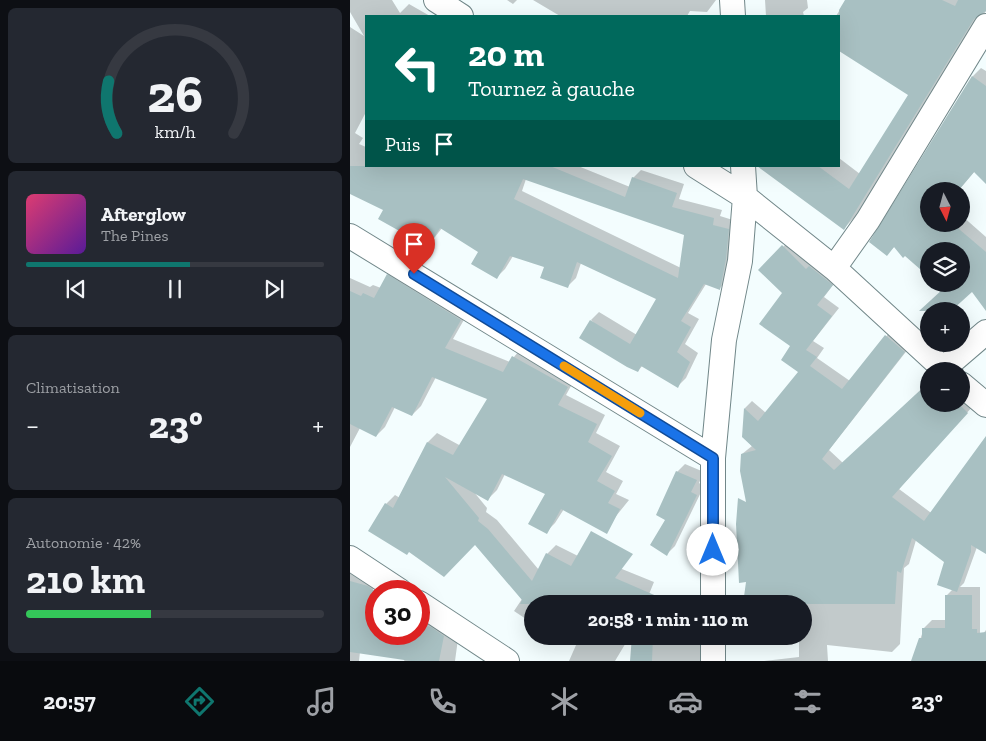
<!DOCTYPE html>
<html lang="fr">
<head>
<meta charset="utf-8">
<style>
  :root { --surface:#171b24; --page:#242831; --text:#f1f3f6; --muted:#9ea1a6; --line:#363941; --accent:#0f766e }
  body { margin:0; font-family:"Zilla Slab",serif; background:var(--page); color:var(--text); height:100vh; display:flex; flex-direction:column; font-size:19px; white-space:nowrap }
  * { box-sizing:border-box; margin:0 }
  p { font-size:16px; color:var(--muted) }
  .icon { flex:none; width:28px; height:28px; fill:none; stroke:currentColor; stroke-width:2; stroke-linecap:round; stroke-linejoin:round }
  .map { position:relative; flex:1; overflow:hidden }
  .details { display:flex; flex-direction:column; gap:8px; padding:8px; background:#0d0f14; width:350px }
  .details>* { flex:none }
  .top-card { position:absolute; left:15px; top:15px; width:475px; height:152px; border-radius:0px; box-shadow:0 5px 20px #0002; background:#00695c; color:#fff; overflow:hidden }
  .needle { width:32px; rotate:174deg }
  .fabs { position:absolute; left:570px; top:182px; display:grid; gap:10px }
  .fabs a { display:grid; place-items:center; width:50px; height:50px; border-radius:50%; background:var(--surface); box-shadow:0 5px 20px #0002; font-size:25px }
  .speed { position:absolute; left:15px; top:580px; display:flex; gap:10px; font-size:25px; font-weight:700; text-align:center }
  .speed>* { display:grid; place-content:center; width:65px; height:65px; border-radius:50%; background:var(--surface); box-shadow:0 5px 20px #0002; line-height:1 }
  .speed .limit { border:8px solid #d22; background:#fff; color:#111 }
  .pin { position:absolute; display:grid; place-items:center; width:42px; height:42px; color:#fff; margin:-51px -21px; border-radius:50% 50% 50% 0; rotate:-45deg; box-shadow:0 0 5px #0007 }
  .pin .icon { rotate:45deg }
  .me { position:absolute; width:55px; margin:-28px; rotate:0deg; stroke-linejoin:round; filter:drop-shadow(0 0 4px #0008) }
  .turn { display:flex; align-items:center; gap:18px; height:105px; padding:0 20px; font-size:22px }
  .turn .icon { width:65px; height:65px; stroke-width:2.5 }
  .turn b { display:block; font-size:35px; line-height:42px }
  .then { display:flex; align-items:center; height:48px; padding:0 20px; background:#0003; gap:10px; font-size:19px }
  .big { font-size:38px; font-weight:700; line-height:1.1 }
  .details .card { flex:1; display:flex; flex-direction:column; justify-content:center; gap:8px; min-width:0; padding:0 18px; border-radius:8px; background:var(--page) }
  .details .dial { align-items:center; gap:0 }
  .dial svg { height:130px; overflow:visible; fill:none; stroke:var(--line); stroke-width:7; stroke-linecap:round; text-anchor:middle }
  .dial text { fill:var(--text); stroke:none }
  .song { display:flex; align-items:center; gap:15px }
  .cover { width:60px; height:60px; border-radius:8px; background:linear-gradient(135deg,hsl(340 70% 55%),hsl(270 70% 35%)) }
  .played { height:5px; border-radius:2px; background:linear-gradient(90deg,var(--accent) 55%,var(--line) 55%) }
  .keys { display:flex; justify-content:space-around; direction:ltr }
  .heat { display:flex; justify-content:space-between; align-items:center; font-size:28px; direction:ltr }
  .charge { height:8px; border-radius:4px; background:linear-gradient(90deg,#34c759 42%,var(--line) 0) }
  .trip { position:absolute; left:174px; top:595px; width:288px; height:50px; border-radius:25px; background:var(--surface); box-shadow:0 5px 20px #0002; font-weight:700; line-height:50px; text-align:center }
  .menu { display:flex; height:80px; justify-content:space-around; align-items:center; background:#090b0e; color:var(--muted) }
  .menu .icon { width:35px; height:35px }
  .menu .selected { color:var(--accent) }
  .menu b { font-size:22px; color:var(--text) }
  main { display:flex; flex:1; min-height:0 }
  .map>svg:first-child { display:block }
</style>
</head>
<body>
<main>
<section class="details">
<div class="card dial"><svg viewBox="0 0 100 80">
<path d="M14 69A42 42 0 1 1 86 69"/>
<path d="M14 69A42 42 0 0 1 9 37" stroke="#0f766e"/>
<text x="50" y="56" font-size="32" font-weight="700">26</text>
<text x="50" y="72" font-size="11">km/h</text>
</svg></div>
<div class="card">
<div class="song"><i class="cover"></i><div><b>Afterglow</b><p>The Pines</p></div></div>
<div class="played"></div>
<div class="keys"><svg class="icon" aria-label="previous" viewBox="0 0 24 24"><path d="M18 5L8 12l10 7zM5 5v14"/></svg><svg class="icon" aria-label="pause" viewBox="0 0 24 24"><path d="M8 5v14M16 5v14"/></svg><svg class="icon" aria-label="next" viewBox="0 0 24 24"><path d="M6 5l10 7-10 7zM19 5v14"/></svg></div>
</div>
<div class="card"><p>Climatisation</p>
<div class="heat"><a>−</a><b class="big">23°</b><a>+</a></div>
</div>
<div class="card"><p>Autonomie · 42%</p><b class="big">210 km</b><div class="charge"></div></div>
</section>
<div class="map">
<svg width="636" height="661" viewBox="0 0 636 661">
  <rect width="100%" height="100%" fill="#f3fdfe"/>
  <!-- shadow -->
  <path fill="#0003" fill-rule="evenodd" d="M0 0H42L50 13 59 4 80 16H16V112L5 133 13 138 9 144 16 147V166H228L280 187 283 178 291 170 334 184 329 199 372 210 370 216 386 221 378 280 370 288 356 284 338 313 349 319 335 344 348 353 336 378 328 386 293 365 288 371 241 320 249 312 287 335 308 299 231 263 226 278 218 286 195 266 163 256 155 269 147 277 130 252 92 228 78 246 35 210 0 193V27L14 36 0 12ZM176 179 335 234 331 268 172 191Z
    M157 0H167L163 4Z
    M183 0H366L357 12 340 11 337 16H210Z
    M415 0H457L458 8 453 12 454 16H416Z
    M496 0H636V11L507 215 494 228 409 166H489V158L510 174 560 94 489 49V16H486Z
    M631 68 636 71V182L625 171 608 191H579V224H611V215L636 237V308L623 290 599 311H588L580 303 595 289 589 284H611V251H579L545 246 537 254 521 242 623 76Z
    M441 239 489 277 474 297 489 308 463 341 474 348 467 358 500 381 543 328 562 344 479 450 493 463 579 404H611V393L623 406 549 489 627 547 614 583 610 587H630V638L636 630V661H563L574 628 582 620H596V596L603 589 595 562 566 540 559 564 554 568 550 644 542 652 477 645 478 661H414L449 657V636H452V604L392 454 402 446 393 437 395 408 402 401 416 413 450 372 442 346 433 293 410 270Z
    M46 266 119 311 103 339 160 362 172 347 226 377 216 395 255 415 246 433 270 446 256 472 273 481 266 494 279 500 254 531 214 509 205 523 196 532 197 493 155 474 147 490 138 499 124 492 137 508 136 512 147 520 189 570 197 554 206 545 236 560 182 604V623L164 611 172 599 125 544 94 575 36 504 45 495 50 498 78 442 87 433 111 446 139 398 86 377 71 406 62 415 45 407 35 427 26 436 10 428 0 447V278L20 287 23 285 31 288 38 275Z
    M335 464 354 472 349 483 354 486 325 546 317 554V519L327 472Z
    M267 567 304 582 295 604H245Z
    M0 571 26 580 20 598 26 599V634H69V606L101 628 99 638 108 639 105 661H54L55 659 10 652 9 661H0Z
    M230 636H280L265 661H219Z
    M283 636H358L354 661H282Z"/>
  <!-- building -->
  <path fill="#a8c0c2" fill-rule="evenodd" d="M495 0H592L605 6 608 0H636V11L624 19 494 230 407 166H468L499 189 558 95 489 51V10Z
    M622 76 636 86V184L624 172 608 191H579V224H603L636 252V311L622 292 601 311H569L593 289 587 284H611V251H579V277L555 256 553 258 544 247 537 256 519 242Z
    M0 166H200L275 197 282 177 327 193 322 207 364 218 363 225 379 229 376 259 370 290 354 284 331 321 341 327 327 352 340 362 328 388 291 366 288 372 277 367 229 338 240 320 280 344 306 299 227 262 218 288 190 278 194 267 160 256 147 279 121 264 128 252 90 228 78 247 28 219 33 210 0 194ZM173 179 334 235 328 278 164 199Z
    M432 245 456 269 459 266 483 285 467 305 482 316 456 350 467 357 460 366 492 389 535 335 555 352 472 459 484 470 579 382V404H609L618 413 542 497 574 521 636 436V554L621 545V552L607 592 587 585 594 562 562 538 551 573 547 571 545 604H393L396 582 389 583 386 524 388 498 396 502 390 471 391 454 406 450 392 437 394 408 408 421 448 372 431 360 440 346 409 324 432 293 408 270Z
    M37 274 111 320 95 348 153 372 162 356 218 387 208 405 247 424 238 442 262 456 247 481 265 491 258 503 270 509 257 534 211 509 197 534 178 524 195 494 152 474 138 501 95 477 129 518 128 521 138 529 182 581 196 553 221 566 241 531 283 554 265 578 325 604H170L172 600 125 545 94 577 59 552 57 555 18 531 35 503 43 508 77 442 103 455 137 399 82 377 62 416 42 407 26 437 0 424V291L11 296 13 293 24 298Z
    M326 471 347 480 341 492 347 495 317 556 300 545 315 520 306 515Z
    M0 581 18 586 26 592V634H71L73 625 81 627 94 636 89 661H61L0 652Z
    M595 595H622V629H627V633L636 632V661H561L569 638H572V628H595Z
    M282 636H303L302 661H280Z"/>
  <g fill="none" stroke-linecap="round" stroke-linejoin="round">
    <defs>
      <path id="minor" d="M86 0 111 16
        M382 0 383 16
        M346 166 395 197 484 268 596 371
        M0 236 363 458
        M484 268 518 220 636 26
        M593 369 636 332
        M611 384 636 405
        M0 558 50 591
        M69 603 157 661
        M363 604V458L374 340 390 261 395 197 393 166
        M363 661V636"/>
    </defs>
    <!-- minor casing -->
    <use href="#minor" stroke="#718789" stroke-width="26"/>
    <!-- minor -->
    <use href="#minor" stroke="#fff" stroke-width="24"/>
  </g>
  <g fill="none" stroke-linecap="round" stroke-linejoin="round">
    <defs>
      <path id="route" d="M64 274 363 458V550"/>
    </defs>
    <!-- route casing -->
    <use href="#route" stroke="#114b97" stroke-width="12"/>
    <!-- route -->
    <use href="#route" stroke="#1a73e8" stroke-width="9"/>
    <!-- slow -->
    <path stroke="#f59e0b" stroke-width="9" d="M214 366 290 413"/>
  </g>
</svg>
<div class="fabs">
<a><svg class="needle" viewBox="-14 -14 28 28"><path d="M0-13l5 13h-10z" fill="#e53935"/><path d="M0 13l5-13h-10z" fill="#9ea1a6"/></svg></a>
<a><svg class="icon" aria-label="layers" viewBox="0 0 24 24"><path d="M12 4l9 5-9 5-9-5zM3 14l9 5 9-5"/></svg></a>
<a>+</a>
<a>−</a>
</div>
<div class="speed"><div class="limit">30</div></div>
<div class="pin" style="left:64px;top:274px;background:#d93025"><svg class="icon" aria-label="arrive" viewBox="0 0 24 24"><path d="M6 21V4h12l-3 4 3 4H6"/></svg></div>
<svg class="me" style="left:363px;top:550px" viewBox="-20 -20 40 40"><circle r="19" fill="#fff"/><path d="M0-13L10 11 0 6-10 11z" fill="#1a73e8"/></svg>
<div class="trip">20:58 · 1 min · 110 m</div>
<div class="top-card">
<div class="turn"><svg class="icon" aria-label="left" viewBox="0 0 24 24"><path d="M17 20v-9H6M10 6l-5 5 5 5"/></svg><div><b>20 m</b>Tournez à gauche</div></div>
<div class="then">Puis<svg class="icon" aria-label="arrive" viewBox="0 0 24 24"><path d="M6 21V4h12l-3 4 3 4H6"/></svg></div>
</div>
</div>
</main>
<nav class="menu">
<b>20:57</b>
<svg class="icon selected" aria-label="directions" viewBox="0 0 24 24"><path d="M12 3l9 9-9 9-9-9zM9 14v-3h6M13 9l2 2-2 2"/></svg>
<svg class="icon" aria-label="music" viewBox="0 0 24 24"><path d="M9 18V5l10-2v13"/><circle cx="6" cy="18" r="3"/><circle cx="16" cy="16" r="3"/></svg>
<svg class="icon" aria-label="phone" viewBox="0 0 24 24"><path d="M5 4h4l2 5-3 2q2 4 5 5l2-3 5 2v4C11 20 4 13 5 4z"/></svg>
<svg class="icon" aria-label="climate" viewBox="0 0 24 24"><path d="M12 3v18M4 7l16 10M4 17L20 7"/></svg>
<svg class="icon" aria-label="car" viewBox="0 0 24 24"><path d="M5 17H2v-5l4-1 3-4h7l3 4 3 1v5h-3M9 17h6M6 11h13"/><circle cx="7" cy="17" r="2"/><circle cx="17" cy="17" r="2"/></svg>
<svg class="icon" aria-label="filters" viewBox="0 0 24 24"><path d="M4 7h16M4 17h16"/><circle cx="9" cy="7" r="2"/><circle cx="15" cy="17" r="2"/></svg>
<b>23°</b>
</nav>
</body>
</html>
